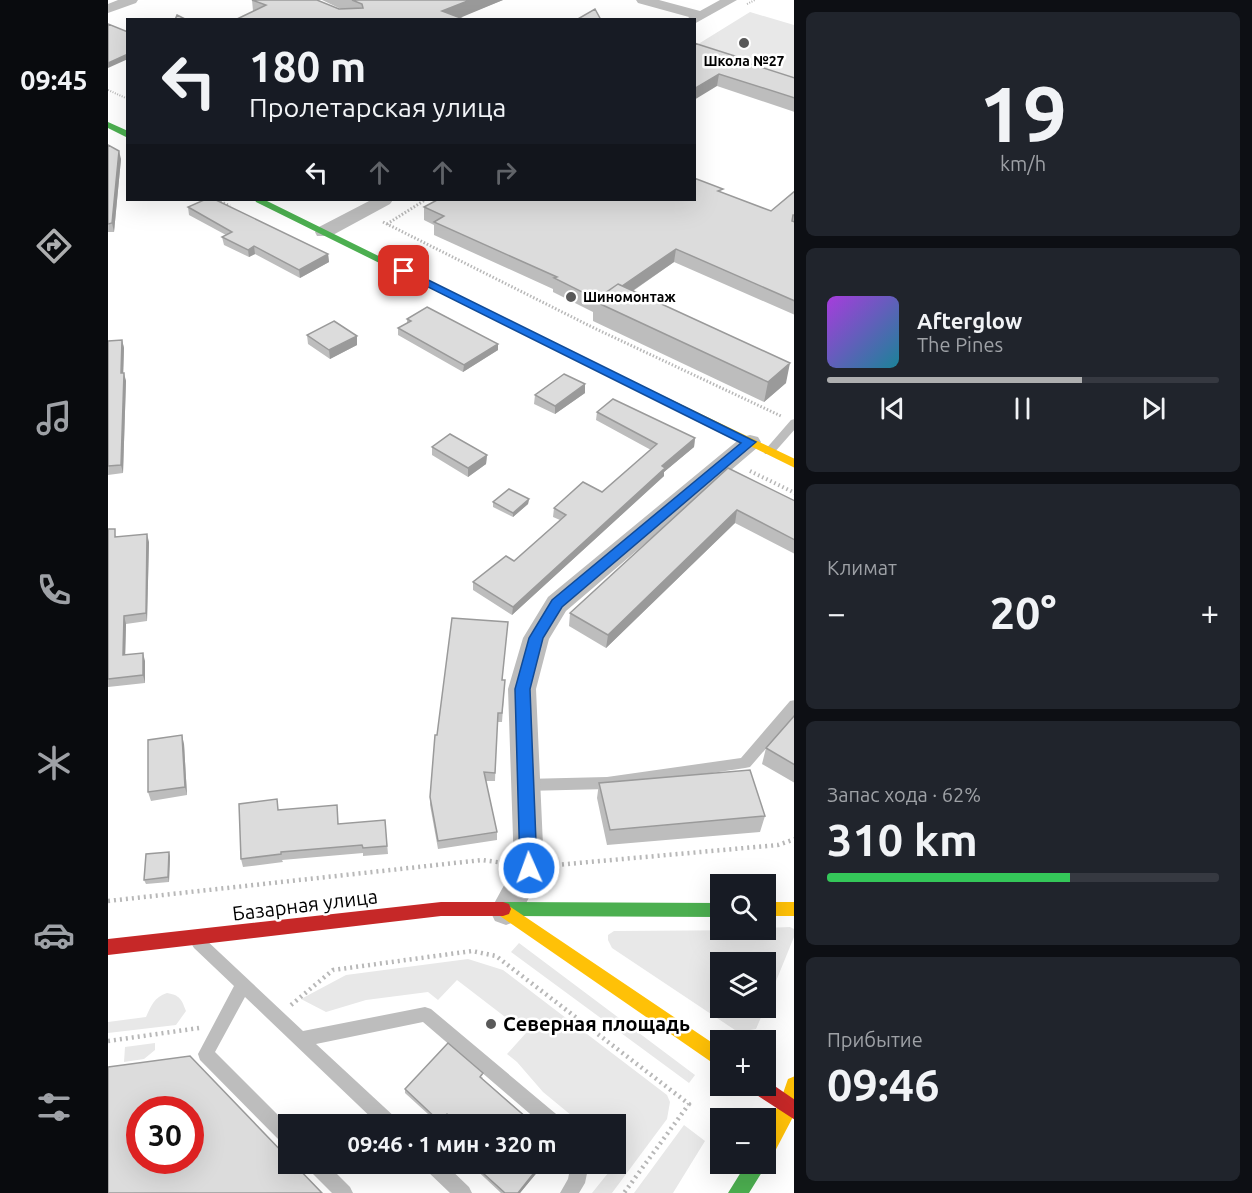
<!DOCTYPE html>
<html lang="ru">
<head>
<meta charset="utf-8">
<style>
  :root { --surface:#171b24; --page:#20242c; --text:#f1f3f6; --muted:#9ea1a6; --line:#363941; --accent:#adaeaf }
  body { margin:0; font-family:Ubuntu,sans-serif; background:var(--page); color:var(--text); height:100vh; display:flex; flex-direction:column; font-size:22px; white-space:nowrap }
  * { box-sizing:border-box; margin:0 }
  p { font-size:20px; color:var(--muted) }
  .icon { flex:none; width:33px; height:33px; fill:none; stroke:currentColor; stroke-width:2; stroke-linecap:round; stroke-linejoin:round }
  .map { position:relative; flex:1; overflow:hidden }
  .side { display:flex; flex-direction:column; gap:12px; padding:12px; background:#0d0f14; width:458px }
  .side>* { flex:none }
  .top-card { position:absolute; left:18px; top:18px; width:570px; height:183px; border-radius:0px; box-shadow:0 6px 24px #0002; background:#171b24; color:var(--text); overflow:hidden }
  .tools { position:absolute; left:602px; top:874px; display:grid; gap:12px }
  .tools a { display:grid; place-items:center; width:66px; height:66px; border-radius:0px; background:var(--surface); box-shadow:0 6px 24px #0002; font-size:30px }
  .speed { position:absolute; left:18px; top:1096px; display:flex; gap:12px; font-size:30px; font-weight:700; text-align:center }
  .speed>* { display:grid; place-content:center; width:78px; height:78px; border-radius:50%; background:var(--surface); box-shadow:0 6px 24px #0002; line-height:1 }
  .speed .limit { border:9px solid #d22; background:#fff; color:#111 }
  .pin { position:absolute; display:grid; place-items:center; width:51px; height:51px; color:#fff; margin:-26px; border-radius:12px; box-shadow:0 3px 9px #0006 }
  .me { position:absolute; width:66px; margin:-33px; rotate:358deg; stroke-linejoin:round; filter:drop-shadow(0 0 4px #0008) }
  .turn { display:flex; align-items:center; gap:21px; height:126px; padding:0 24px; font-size:27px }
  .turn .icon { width:78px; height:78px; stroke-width:2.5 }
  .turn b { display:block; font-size:42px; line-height:51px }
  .lanes { display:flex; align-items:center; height:57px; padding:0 24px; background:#0003; justify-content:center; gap:30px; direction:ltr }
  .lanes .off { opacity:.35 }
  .big { font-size:45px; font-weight:700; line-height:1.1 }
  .side .widget { flex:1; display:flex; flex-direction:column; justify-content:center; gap:9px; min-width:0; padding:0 21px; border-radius:9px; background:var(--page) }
  .side .dial { align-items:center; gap:0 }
  .dial b { font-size:78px; line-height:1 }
  .song { display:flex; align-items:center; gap:18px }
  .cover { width:72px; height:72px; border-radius:9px; background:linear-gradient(135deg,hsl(280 70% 55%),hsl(190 70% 35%)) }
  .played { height:6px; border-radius:3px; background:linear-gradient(90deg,var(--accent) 65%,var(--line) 65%) }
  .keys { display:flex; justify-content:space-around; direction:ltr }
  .heat { display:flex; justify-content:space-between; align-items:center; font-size:33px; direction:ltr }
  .charge { height:9px; border-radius:4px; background:linear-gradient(90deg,#34c759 62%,var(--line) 0) }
  .trip { position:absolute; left:170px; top:1114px; width:348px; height:60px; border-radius:0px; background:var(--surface); box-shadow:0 6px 24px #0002; font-weight:700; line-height:60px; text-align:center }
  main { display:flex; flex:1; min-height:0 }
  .menu { display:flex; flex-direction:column; width:108px; justify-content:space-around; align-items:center; background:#090b0e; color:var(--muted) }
  .menu .icon { width:42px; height:42px }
  .menu .selected { color:var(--accent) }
  .menu b { font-size:27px; color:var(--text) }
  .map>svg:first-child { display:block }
</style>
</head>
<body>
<main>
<nav class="menu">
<b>09:45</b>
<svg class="icon selected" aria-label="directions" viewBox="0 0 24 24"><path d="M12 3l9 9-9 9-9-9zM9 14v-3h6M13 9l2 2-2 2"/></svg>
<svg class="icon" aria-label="music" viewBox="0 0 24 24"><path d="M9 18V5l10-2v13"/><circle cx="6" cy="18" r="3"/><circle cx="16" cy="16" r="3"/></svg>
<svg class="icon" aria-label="phone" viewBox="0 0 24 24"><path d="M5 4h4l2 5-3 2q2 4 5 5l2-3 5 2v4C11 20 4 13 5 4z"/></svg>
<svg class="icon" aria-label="climate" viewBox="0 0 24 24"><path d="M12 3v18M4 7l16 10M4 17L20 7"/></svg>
<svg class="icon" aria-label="car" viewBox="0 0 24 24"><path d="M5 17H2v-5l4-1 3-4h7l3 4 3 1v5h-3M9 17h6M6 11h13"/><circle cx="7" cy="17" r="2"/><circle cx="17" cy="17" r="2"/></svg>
<svg class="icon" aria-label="filters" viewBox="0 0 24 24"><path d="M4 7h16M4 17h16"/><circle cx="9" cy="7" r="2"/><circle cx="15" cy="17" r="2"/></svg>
</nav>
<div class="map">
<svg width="687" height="1193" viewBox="0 0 687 1193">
  <rect width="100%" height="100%" fill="#fff"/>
  <!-- green -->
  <path fill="#e8e8e8" d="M642 12 686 25V78L587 46Z
    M682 927 686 929V937L657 1008V963H612V1008H657L648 1029 630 1032 504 948 500 940V935L506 931 657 930V928Z
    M411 943 587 1075 581 1083 403 952Z
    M360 959 395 970 559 1095 562 1102 559 1119 504 1193H484L513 1157 507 1152V1125H475L435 1092 409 1062 399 1054 418 1033 349 980 330 1000 320 992 258 1000 218 1012 193 999 238 975Z
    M59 993C72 995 74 1000 78 1011L68 1025 0 1033V1022L38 1017C43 1006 46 997 59 993Z
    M47 1043V1050L36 1059 16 1062 17 1047Z
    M576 1125 597 1141 565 1193H526Z"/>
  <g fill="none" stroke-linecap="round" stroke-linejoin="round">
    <!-- path-far3 -->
    <path stroke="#b8b8b8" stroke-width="2" stroke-dasharray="1 1.5" stroke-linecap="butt" d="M639 4 647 0
      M0 90 20 99
      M109 200 112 201
      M315 201 317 200"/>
    <!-- path-far2 -->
    <path stroke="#b8b8b8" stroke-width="3" stroke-dasharray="1.5 2" stroke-linecap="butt" d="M109 200 122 206
      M275 222 486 328 673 416
      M279 224 317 200"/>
    <!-- path-far1 -->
    <path stroke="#b8b8b8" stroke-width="4" stroke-dasharray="1.5 3" stroke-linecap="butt" d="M642 471 687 493"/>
    <!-- path -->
    <path stroke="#b8b8b8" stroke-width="4.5" stroke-dasharray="2 4" stroke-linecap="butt" d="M448 865 670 845 687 839
      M0 901 374 860 396 863
      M183 1005 225 970 364 951 388 956 581 1104 516 1193
      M0 1041 91 1028"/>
    <!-- lane -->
    <path fill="#bdbdbd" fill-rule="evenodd" d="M687 419V429L665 454H657L656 452 657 450 683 420Z
      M687 700V715L642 767 637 768 499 789 417 791 412 789 410 785 412 781 417 779 499 777 633 758 682 701Z
      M91 936 96 938 195 1031 317 1007 323 1009 454 1119 456 1125H435L315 1022 208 1044 289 1119 291 1125H271L137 997 107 1052 180 1125V1145L174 1143 92 1060 90 1054 126 986 86 948 83 943 86 938Z
      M198 1164H219L242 1187 245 1193H224L201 1170Z
      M315 1164H337L361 1187 364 1193H342L318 1170Z
      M463 1164H481L477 1183 471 1193H452L460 1179Z"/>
    <!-- street -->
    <path fill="#bdbdbd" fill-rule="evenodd" d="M10 0H30L28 3 0 13V4Z
      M528 0H551L592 11 612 0H629L586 24V20H579L581 17 530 3Z
      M263 200H285L282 204 223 236H209L207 232 209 228Z
      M642 435 650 437 653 442 650 447 458 611 441 639 428 689 436 868 409 921 398 925 387 921 382 911 406 867 400 689 415 638 440 597 634 437Z"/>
    <!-- fast -->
    <path fill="#4caf50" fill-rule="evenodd" d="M0 122 20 131V138L0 128Z
      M147 200H157L520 379 514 382 510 381 148 202Z
      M395 902 612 903V917L395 916 389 914 387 909 389 904Z
      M657 1160 659 1164 641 1193H620L638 1164H657Z"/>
    <!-- slow -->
    <path fill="#ffc107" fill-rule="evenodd" d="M514 376 687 459V468L510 381 508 379Z
      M657 902H687V916H657Z
      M398 904 612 1048V1068L392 916 390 911 392 906Z
      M687 1076V1113L664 1157 657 1160V1130L672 1102 680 1079Z"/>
    <!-- jam -->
    <path fill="#c62828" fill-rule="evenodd" d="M333 902H395L401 904 403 909 401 914 395 916H333L0 955V939Z
      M658 1080 687 1100V1120L644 1092 642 1086H657Z"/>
  </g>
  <!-- wall -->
  <path fill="#bdbdbd" d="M144 0 231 9H233L214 0H395L352 17 145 11Z
    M586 43 630 60 687 78V112L609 86Z
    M0 145 13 159 6 232H0Z
    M687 191V315L566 262 525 291 678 383 656 402 485 321V312L445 292V289L326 235V225L316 220V207L614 193 663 211Z
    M80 207 220 254 221 262 192 278 147 254 141 257 116 245 114 237 118 235 81 215Z
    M299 319 390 350 355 372 290 335V328L299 323Z
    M199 335 249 336V345L222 359 200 344Z
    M14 340 16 348 15 373 18 381 15 473 0 475V341Z
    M477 393 447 414 426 404 427 395Z
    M489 412 587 438 586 447 556 472V476L404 615 365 590V582L406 561 452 520 445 517 446 508 494 492 543 450 488 420Z
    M324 447 379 455 378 464 360 477 324 455Z
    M599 487 687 501V554L627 523 498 648 461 626 462 613Z
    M421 499 420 504 405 517 385 507V502Z
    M0 529 9 537 41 542 39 621 18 624 17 655 37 661V683L0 687Z
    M400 622 394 680H397L394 722H389L387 781H378L389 832V840L330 849 322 805V797Z
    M687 715V783L654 764 658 748Z
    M76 744 79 795 43 801 40 792Z
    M491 783 657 816 652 832 499 845 489 798Z
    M171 810 231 824 277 820 280 854 255 856V853L174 860 175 862 135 867 133 859Z
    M62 856 61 882 38 884 36 880Z
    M375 1077 374 1078 427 1125H347L339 1117 332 1125 297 1093V1089Z
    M362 1164H436L412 1193H393Z"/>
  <!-- shaded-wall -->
  <path fill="#9a9a9a" d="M362 0H395L347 20 334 11Z
    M20 54V59L0 68V63Z
    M611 74 609 86 586 100V89Z
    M11 151 13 159 6 232 4 223Z
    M146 246 147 254 141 257 140 250Z
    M568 249 566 262 501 307 492 301Z
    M220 254 221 262 192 278 191 270Z
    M249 336V345L222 359 221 350Z
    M14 340 16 348 15 381 13 373Z
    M390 344V350L355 372 356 365Z
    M682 363 678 383 656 402 660 382Z
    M16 373 18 381 15 473 13 465Z
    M477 384V393L447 414V406Z
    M587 438 586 447 556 472V476L404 615 405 607 554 466Z
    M379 455 378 464 360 477V468Z
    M421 499 420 504 405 517V513Z
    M629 510 627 523 498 648 500 635Z
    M39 534 41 542 39 621 38 613Z
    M16 616 18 624 17 663 15 655Z
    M35 653 37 661V683L35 675Z
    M74 735 76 744 79 795 77 787Z
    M61 852 62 856 61 882 60 877Z
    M339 1114V1117L332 1125V1122Z
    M433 1164H436L412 1193H410Z"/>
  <!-- building -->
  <path fill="#dcdcdc" stroke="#9a9a9a" stroke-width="1.5" fill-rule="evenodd" d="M144 0H209L231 9 255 8 254 4 244 0H362L334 11 358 20H127L158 5Z
    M487 9 493 20H468Z
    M69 15 79 20H67Z
    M0 24 20 32V54L0 63Z
    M586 43 630 57 627 59 687 78V98L611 74 586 89Z
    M0 145 11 151 4 223 0 224Z
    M586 178 615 189 610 191 663 211 687 191V215H685L684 221 687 222V301L568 249 514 286 510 284 488 299 446 278 449 277 326 222 336 216 316 207 329 200H586Z
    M96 200H108L220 254 191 270 146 246 140 250 114 237 124 232 80 207Z
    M510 284 682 363 660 382 486 301Z
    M319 307 390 344 356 365 290 328 303 321 299 319Z
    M226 321 249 336 221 350 199 335Z
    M14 340 13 373H16L13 465 0 466V341Z
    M456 374 477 384 447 406 427 395Z
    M505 399 587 438 554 466 557 468 405 607 365 582 398 556 406 561 458 515 446 508 475 482 494 492 549 444 489 412Z
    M342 434 379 455 360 468 324 447Z
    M620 468 687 501V540L629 510 500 635 462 613Z
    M401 489 421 499 405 513 385 502Z
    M0 529H7V537L39 534 38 613 16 616 15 655 35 653V675L0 679Z
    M344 618 400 622 394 680H397L394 713H390L387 773 376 772 389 832 330 841 322 797 327 735H329Z
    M687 715V765L658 748Z
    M74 735 77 787 40 792V740Z
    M642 770 657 816 502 830 491 783Z
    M169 799 170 810 229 805 230 824 277 820 279 846 255 848 254 845 173 852V854L133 859 131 804Z
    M61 852 60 877 36 880 38 854Z
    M340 1043 375 1073 372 1077 427 1125H351L339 1114 332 1122 297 1089Z
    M82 1056 180 1158V1164H186L214 1193H0V1067ZM32 1110H82V1161H32Z
    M365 1164H433L410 1193H397Z"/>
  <!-- route -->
  <path fill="#1a73e8" stroke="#114b97" stroke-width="1.5" d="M296 268 648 442 454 607 435 638 422 689 429 868 426 873 421 875 415 873 412 868 407 689 421 638 444 600 633 443 292 273 290 271Z"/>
  <!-- markers -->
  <g fill="#595959" stroke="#fff" stroke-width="2">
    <circle cx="636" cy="43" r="6"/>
    <circle cx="463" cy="297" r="6"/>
    <circle cx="383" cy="1024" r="6"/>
  </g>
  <g text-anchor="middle" stroke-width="5" stroke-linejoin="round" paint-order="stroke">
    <!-- far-poi labels -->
    <g font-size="14" font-weight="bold" fill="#000" stroke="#fff">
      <text x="636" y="66">Школа №27</text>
      <text x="475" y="302" text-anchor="start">Шиномонтаж</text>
    </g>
    <!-- near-street labels -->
    <g font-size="20" fill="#000" stroke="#fff">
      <text transform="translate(197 905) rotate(-7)" y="7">Базарная улица</text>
    </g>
    <!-- near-poi labels -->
    <g font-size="20" font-weight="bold" fill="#000" stroke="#fff" text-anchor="start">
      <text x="395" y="1031">Северная площадь</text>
    </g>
  </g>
</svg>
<div class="tools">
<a><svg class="icon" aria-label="search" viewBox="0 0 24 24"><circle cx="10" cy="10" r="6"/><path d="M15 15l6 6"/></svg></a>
<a><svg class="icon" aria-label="layers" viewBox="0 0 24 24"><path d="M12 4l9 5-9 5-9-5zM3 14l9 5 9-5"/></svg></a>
<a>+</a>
<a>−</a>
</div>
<div class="speed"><div class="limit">30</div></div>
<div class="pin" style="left:296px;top:271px;background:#d93025"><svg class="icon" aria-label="arrive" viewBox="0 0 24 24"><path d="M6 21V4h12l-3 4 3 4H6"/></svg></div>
<svg class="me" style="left:421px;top:868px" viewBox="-20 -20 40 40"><circle r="17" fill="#1a73e8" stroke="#fff" stroke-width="3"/><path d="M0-11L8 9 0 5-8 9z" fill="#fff"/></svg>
<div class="trip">09:46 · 1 мин · 320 m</div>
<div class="top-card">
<div class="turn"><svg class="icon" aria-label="left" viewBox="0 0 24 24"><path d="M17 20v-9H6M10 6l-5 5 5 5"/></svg><div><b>180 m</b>Пролетарская улица</div></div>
<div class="lanes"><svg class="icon" aria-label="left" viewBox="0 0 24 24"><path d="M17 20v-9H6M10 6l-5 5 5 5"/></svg><svg class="icon off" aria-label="ahead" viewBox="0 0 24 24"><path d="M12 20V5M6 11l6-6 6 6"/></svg><svg class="icon off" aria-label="ahead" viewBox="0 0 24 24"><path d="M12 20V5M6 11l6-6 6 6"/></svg><svg class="icon off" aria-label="right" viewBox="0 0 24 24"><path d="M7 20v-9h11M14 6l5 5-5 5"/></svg></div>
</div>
</div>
<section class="side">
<div class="widget dial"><b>19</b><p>km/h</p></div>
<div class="widget">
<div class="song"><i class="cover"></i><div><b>Afterglow</b><p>The Pines</p></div></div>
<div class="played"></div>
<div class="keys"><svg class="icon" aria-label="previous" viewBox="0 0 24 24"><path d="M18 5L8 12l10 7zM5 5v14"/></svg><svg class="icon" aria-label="pause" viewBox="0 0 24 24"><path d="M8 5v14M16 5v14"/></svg><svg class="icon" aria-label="next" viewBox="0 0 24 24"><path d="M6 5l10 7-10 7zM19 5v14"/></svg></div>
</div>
<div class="widget"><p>Климат</p>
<div class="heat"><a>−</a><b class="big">20°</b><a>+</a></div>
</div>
<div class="widget"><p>Запас хода · 62%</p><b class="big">310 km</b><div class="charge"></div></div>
<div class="widget"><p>Прибытие</p><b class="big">09:46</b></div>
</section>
</main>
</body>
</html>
